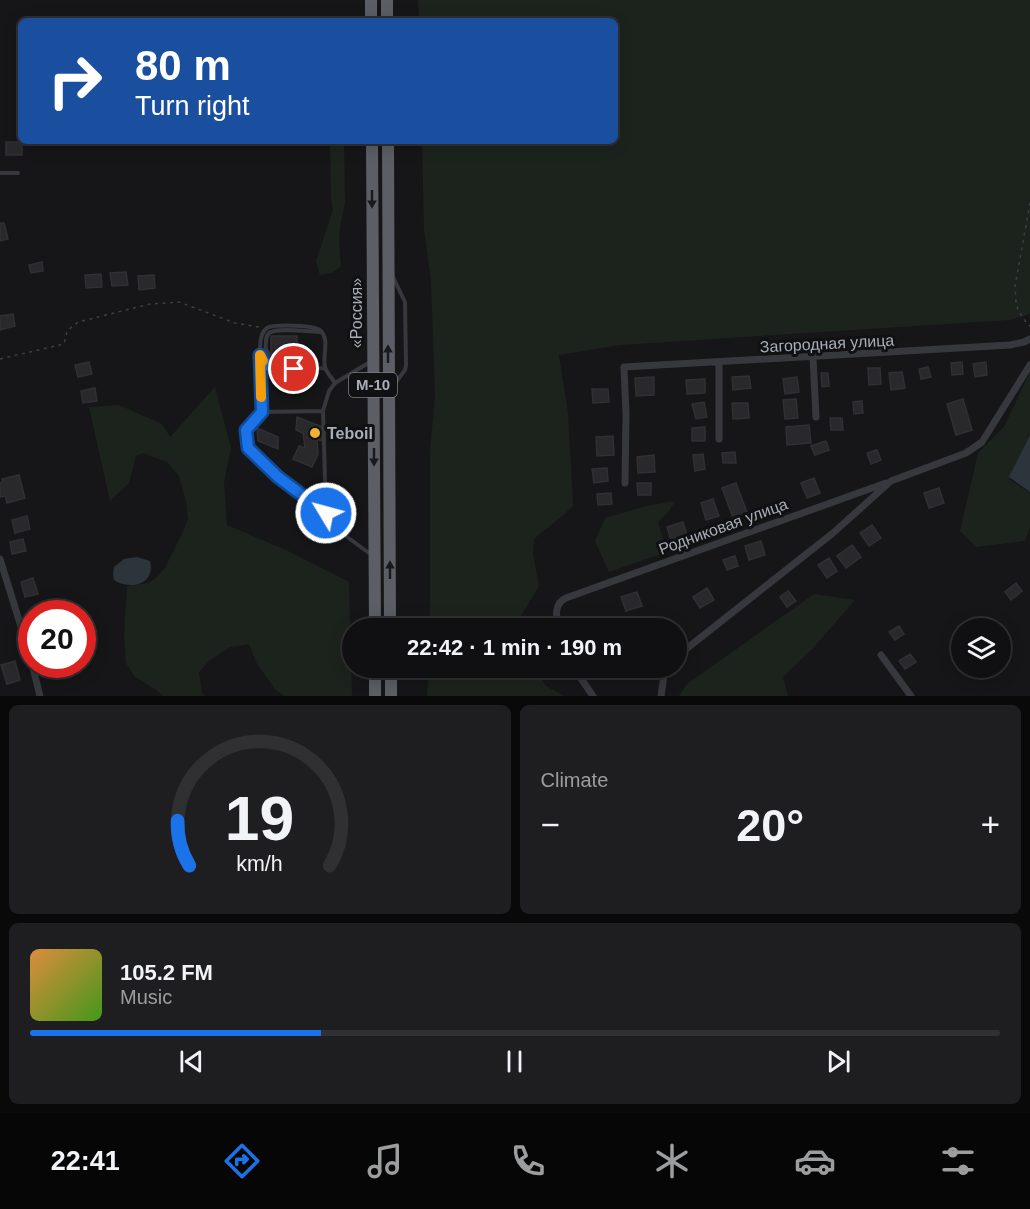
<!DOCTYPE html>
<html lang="en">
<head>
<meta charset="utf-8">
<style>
  :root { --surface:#101012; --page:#1e1e20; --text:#f1f3f6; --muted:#9c9d9f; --line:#303032; --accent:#1a73e8 }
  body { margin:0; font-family:Arial,sans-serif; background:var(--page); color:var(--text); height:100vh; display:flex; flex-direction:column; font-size:22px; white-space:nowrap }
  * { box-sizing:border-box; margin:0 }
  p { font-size:20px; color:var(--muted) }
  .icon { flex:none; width:33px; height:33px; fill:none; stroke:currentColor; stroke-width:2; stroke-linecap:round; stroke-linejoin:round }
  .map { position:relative; height:696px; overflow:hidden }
  .panel { display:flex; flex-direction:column; gap:9px; padding:9px; background:#09090a; flex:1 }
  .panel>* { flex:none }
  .hud { position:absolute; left:18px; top:18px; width:600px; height:126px; border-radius:9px; box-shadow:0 3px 15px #0003,0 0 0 2px var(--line); background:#1a4fa0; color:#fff; overflow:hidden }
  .buttons { position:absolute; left:951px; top:618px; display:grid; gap:12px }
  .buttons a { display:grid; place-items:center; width:60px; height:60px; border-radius:50%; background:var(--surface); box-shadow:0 3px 15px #0003,0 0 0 2px var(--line); font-size:30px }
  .speed { position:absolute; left:18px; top:600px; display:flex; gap:12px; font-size:30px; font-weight:700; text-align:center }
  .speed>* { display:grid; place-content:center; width:78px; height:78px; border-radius:50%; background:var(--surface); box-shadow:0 3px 15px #0003,0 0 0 2px var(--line); line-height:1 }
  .speed .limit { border:9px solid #d22; background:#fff; color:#111 }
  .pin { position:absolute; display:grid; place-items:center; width:51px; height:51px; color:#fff; margin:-26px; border:3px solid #fff; border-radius:50%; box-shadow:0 2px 6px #0007 }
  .me { position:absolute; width:66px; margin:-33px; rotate:307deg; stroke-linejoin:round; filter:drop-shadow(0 0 4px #0008) }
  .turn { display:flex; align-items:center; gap:21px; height:126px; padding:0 18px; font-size:27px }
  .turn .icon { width:78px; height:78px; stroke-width:2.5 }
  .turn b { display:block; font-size:42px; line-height:51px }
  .big { font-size:45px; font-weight:600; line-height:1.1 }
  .panel .widget { flex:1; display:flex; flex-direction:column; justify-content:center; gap:9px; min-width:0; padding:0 21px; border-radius:9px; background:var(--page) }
  .panel .dial { align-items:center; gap:0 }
  .dial svg { height:156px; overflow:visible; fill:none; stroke:var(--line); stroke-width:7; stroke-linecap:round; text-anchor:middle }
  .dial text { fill:var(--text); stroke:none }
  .song { display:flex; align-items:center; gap:18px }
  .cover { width:72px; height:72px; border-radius:9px; background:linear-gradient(135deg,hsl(30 70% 55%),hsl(100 70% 35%)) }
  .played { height:6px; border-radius:3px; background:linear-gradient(90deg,var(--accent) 30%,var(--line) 30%) }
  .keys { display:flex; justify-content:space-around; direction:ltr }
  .heat { display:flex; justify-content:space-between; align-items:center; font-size:33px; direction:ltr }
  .panel .tiles { flex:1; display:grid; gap:9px; grid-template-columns:1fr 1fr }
  .widget:last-child { grid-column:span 2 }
  .trip { position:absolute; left:342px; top:618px; width:345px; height:60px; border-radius:30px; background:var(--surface); box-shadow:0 3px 15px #0003,0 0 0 2px var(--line); font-weight:600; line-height:60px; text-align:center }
  .menu { display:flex; height:96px; justify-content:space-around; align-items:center; background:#060607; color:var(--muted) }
  .menu .icon { width:42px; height:42px }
  .menu .active { color:var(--accent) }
  .menu b { font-size:27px; color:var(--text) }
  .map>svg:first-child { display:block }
</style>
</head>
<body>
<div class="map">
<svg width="1030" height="696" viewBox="0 0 1030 696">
  <rect width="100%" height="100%" fill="#161618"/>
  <!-- green -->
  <path fill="#1c231d" d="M418 0H1030V314L1009 320 620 345 559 355 568 413 573 506 562 516 534 539 533 554 539 586 515 626V628H430V452L435 396 431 281 424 229 422 141H615V21H419Z
    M330 141H344L345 203 340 227 339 241 341 266 332 273 320 275 316 261 333 210 331 198Z
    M1030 372V434L1009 479 1030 493V528L1025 541 976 547 960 531 978 453 1004 427Z
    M215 387 231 448 224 482 227 525 286 550 349 582 352 696H285L276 690 257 664 249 644 230 647 209 661 199 672 202 693 205 696H163L158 691 134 676 126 663 124 636 127 586 149 583 157 577 165 568 183 532 188 519 186 501 179 476 167 462 143 453 136 456 129 483 110 501 89 407 119 405 162 424 170 437Z
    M675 501 670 510 658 522 667 552 609 572 595 541 605 518 646 506Z
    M814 594 855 600 813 648 783 677 788 696H679L687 684Z
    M429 668H535L546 686 564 696H427Z"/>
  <!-- water -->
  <path fill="#2c353c" d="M1030 435V492L1009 477Z
    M137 557 150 561C156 584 130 591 114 580L113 574 114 567 124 559Z"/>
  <!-- building -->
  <path fill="#29292c" stroke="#303034" stroke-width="1.5" d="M6 142H22V155H6Z
    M0 223H4L8 239 0 241Z
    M42 262 43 271 31 273 29 265Z
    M126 272 128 285 112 286 110 273Z
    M101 274 102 287 86 288 85 275Z
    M154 275 155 288 139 290 138 276Z
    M13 314 15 326 0 330V316Z
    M271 336H297V353H271Z
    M89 362 92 374 78 377 75 365Z
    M962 362 963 374 952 375 951 363Z
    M986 362 987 375 975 377 973 364Z
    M928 367 931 377 921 379 919 369Z
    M868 368H880L881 384 869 385Z
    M902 372 905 388 891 390 889 373Z
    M821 373H828L829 386 822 387Z
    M749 376 751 388 733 390 732 377Z
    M654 377V395L636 396 635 378Z
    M797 377 799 392 785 394 783 379Z
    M705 379V393L687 394 686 380Z
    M95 388 97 401 83 403 81 391Z
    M592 389H608L609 402 593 403Z
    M796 399 798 418 785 419 783 400Z
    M963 399 972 430 956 435 947 404Z
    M862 401 863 413 854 414 853 402Z
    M704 402 707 417 696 419 692 404Z
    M732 403H748L749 418 733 419Z
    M297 417 325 428V442L317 439 318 454 312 467 293 459 299 446 305 448 303 433 296 430Z
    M830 418H842L843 430H831Z
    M809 425 811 443 787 445 786 427Z
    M705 427V441H692V428Z
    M257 428 278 437V449L258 441Z
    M613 436 614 455 597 456 596 437Z
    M826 441 829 450 815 455 811 446Z
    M877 450 881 460 871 464 867 453Z
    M735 452 736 463H723L722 453Z
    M703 454 705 469 695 471 693 455Z
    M654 455 655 472 638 473 637 457Z
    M607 468 608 481 594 483 592 469Z
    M19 475 25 498 7 503 5 496 0 497V483L3 482 2 479Z
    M814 478 820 493 807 498 801 483Z
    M637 483H651V495H638Z
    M736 483 748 515 734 520 722 488Z
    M939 488 944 503 929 508 924 493Z
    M611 493 612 504 598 505 597 494Z
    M713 499 719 516 706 520 701 503Z
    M27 516 30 529 15 533 12 520Z
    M683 522 687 535 671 540 667 527Z
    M872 525 881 538 869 546 860 533Z
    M23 539 26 551 12 554 10 542Z
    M761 541 765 555 749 560 745 546Z
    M852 545 861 557 846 568 837 556Z
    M735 556 738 566 727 570 723 560Z
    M829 558 837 571 827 578 818 565Z
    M33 578 38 594 25 597 21 582Z
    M1016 583 1022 591 1011 600 1005 592Z
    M707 588 714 600 700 608 693 597Z
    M788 591 796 601 787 607 780 597Z
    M637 592 642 606 626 611 621 597Z
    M899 626 904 634 895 640 889 632Z
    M910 654 916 662 905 669 899 661Z
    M15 661 20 680 7 684 1 665Z"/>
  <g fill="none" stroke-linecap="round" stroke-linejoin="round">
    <!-- path -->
    <path stroke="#3d3f44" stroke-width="1.5" stroke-dasharray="3 4.5" stroke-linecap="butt" d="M1030 203 1015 286 1016 302 1018 310 1028 325 1030 326
      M0 359 64 344 67 331 78 322 150 304 179 302 235 323 259 327"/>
    <!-- service -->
    <path stroke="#37383d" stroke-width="4" d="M0 173H18
      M260 359 262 412
      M370 362 335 383 329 391 323 411 326 513 331 525 373 556
      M312 368 300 357 270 355C266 351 265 348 266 342 266 339 267 335 269 333 278 327 310 332 322 332
      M325 368C304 369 260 379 260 348 260 341 261 332 267 328 274 324 316 325 321 331 330 341 322 356 325 367 326 372 332 378 335 383
      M393 386 405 370 406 365 405 302 393 277
      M323 411 262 412 246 430 248 448 278 477 326 513"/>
    <!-- minor -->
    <path stroke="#37383d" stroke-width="7" d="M813 357 816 417
      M719 363V439
      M625 483 626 414 624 367 1010 345 1024 342 1030 339
      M0 559 32 662
      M558 628C556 617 554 603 566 598L886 483
      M881 655 911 696
      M676 657 833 533 891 481 966 453 982 442 1030 365
      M32 664 40 696
      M574 668 593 696
      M661 696 665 668"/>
    <!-- trunk -->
    <path stroke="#5b5e65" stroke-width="12" d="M371 0V21
      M387 0V21
      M372 141 375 628
      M388 141 390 628
      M375 668V696
      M391 668V696"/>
  </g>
  <!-- one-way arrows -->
  <defs><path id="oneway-solid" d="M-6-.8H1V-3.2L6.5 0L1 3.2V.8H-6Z" transform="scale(1.5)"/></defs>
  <g fill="#18191b">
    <use href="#oneway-solid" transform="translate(372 199) rotate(90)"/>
    <use href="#oneway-solid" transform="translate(388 354) rotate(-90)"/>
    <use href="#oneway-solid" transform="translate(374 457) rotate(90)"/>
    <use href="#oneway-solid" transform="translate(390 570) rotate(-90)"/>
  </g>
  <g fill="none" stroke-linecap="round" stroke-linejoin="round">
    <defs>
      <path id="route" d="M294 369C279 370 267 371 260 355L262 412 246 430 248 448 278 477 326 513"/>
    </defs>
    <!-- route casing -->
    <use href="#route" stroke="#114b97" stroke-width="15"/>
    <!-- route -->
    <use href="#route" stroke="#1a73e8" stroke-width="10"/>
    <!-- slow -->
    <path stroke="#f59e0b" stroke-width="10" d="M261 397 260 355 263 361"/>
  </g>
  <!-- markers -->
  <circle fill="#f2b134" stroke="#111113" stroke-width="2" cx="315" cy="433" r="6"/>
  <g text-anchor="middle" stroke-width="6" stroke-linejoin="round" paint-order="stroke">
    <!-- shield labels -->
    <rect fill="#111113" stroke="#7b7e86" stroke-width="1.5" x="349" y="373" width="48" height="24" rx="4.5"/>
    <g font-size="15" font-weight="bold" fill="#a8adb8">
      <text x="373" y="390">М-10</text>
    </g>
    <!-- street labels -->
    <g font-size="16" fill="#a8adb8" stroke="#111113">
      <text transform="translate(356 313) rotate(-90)" y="6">«Россия»</text>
      <text transform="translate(827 343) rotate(-3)" y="6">Загородная улица</text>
      <text transform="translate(723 526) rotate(-20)" y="6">Родниковая улица</text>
    </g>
    <!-- poi labels -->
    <g font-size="16" font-weight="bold" fill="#a8adb8" stroke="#111113" text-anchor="start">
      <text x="327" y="439">Teboil</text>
    </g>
  </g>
</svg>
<div class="buttons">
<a><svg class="icon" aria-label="layers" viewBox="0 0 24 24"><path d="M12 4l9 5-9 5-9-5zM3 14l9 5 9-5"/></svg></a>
</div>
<div class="speed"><div class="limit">20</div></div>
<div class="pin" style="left:294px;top:369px;background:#d93025"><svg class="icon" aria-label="arrive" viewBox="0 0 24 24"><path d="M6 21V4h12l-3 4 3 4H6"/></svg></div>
<svg class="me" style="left:326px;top:513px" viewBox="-20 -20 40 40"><circle r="17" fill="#1a73e8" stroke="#fff" stroke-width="3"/><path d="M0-11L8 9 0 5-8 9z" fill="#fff"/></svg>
<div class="trip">22:42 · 1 min · 190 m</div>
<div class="hud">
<div class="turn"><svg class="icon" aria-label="right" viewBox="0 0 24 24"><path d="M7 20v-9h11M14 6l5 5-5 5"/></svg><div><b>80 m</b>Turn right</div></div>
</div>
</div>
<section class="panel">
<div class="tiles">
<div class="widget dial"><svg viewBox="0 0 100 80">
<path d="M14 69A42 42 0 1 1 86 69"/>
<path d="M14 69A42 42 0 0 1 8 46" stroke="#1a73e8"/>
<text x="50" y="56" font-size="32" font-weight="700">19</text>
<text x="50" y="72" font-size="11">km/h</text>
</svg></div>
<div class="widget"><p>Climate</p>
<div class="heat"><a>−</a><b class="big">20°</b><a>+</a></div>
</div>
<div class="widget">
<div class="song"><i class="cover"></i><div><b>105.2 FM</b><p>Music</p></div></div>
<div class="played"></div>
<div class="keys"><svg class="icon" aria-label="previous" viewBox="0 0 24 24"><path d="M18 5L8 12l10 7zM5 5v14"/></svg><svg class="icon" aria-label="pause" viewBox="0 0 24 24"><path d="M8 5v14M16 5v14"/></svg><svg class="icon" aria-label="next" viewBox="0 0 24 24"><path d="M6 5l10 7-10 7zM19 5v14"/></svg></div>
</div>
</div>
</section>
<nav class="menu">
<b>22:41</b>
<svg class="icon active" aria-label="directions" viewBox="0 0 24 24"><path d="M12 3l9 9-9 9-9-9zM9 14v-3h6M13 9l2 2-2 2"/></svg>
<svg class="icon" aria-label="music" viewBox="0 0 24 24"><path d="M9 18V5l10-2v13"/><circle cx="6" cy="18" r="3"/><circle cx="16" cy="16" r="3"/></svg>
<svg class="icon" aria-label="phone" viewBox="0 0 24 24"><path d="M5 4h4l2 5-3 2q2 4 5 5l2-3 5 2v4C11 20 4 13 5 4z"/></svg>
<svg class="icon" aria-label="climate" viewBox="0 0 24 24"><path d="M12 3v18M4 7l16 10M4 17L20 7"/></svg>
<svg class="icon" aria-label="car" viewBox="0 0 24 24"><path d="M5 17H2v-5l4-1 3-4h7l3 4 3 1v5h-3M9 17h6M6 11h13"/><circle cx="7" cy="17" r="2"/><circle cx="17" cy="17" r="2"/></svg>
<svg class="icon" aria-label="filters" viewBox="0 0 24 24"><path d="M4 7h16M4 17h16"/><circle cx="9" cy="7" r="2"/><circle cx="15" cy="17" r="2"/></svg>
</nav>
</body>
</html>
